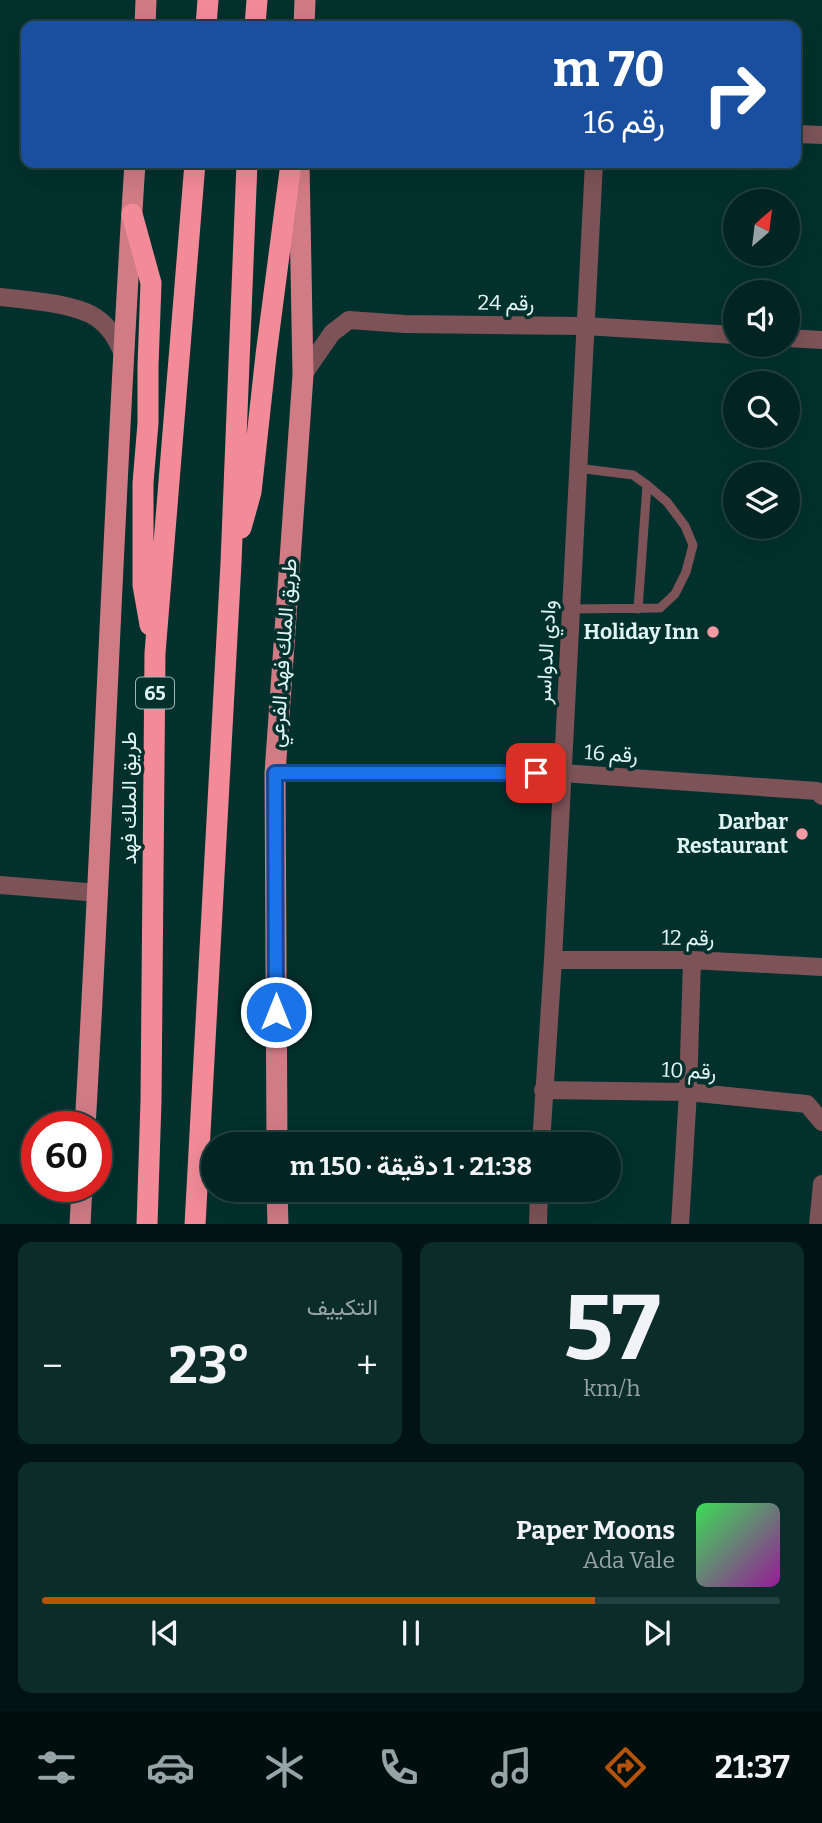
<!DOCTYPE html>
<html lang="ar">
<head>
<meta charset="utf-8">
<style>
  :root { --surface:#022422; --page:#0c2c2a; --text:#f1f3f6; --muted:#96a4a5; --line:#234140; --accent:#b45309 }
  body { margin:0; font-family:Bitter,Vazirmatn,serif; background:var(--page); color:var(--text); direction:rtl; height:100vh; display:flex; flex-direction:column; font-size:26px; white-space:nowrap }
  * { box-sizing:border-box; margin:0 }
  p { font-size:23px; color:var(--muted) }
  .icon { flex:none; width:38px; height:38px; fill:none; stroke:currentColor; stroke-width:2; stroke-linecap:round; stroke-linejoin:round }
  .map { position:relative; height:1224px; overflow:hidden; direction:ltr }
  .panel { display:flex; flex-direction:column; gap:18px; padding:18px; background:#011413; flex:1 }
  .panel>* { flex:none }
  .top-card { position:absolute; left:21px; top:21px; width:780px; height:147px; border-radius:14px; box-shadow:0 7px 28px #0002,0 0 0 2px var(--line); direction:rtl; background:#1a4fa0; color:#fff; overflow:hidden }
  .needle { width:46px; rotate:28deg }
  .controls { position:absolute; left:723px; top:189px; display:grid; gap:14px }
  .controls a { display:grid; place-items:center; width:77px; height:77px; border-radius:50%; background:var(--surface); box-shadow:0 7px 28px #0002,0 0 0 2px var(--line); font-size:35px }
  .speed { position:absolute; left:21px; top:1111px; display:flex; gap:14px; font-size:35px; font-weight:700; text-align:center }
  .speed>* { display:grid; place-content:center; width:91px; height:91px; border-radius:50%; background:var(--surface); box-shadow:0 7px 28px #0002,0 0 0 2px var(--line); line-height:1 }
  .speed .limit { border:10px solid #d22; background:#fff; color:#111 }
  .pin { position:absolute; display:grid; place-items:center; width:60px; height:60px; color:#fff; margin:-30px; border-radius:14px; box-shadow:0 4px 10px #0006 }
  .me { position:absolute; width:77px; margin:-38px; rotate:0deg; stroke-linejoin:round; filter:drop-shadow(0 0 5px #0008) }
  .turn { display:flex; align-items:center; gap:24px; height:147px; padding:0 21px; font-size:32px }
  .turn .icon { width:91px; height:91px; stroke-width:2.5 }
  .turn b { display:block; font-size:49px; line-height:60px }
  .big { font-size:52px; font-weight:700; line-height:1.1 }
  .panel .tile { flex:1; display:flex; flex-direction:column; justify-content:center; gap:10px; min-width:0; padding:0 24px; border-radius:14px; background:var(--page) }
  .panel .dial { align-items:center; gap:0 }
  .dial b { font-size:91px; line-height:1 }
  .song { display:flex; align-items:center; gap:21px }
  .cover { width:84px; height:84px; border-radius:10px; background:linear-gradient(135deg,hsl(130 70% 55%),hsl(300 70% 35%)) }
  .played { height:7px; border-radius:4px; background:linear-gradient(90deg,var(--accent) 75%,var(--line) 75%) }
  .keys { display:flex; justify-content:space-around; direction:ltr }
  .heat { display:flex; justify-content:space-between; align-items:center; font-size:38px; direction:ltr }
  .panel .tiles { flex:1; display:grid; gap:18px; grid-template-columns:1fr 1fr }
  .tile:last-child { grid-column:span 2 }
  .trip { position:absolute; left:201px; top:1132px; width:420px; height:70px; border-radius:35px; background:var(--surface); box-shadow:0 7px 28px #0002,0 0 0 2px var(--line); font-weight:700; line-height:70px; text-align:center; direction:rtl }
  .menu { display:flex; height:112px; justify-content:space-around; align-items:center; background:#010e0e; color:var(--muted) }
  .menu .icon { width:49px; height:49px }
  .menu .on { color:var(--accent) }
  .menu b { font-size:32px; color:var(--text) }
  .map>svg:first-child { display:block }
</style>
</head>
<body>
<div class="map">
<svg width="822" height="1225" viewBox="0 0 822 1225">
  <rect width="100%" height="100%" fill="#02302d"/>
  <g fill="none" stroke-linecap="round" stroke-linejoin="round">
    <!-- lane -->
    <path stroke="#7d5357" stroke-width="9" d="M571 609 660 608 675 594 686 572 693 545 685 526 667 502 647 485 633 475 577 468
      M638 609 647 485"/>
    <!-- street -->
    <path stroke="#7d5357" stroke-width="18" d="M796 134 822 135
      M0 297C19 299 37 301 56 304 90 310 109 319 123 354
      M788 338 822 340
      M303 375 332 333 349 320 405 324 584 326 735 335
      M275 773H562L817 791 822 796
      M0 885 99 893
      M553 960H692L822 967
      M543 1090 688 1092 807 1104 822 1122
      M541 1144 553 960 594 163
      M538 1225 539 1190
      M680 1225 688 1092 692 960
      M818 1225 822 1184"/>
    <!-- primary -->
    <path stroke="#d17b85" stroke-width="21" d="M145 26 146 0
      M304 26 305 0
      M85 1127C104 806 114 484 135 163
      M277 1144 275 773 303 375 299 163
      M277 1190 278 1225
      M80 1225 82 1186"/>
    <!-- highway -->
    <path stroke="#f28b97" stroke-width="21" d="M206 26 208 0
      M255 26 257 0
      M132 214 151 283 148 366V423L143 483V585L150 625
      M241 528 251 492 266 355 291 163
      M147 1225 151 1101 155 653 195 163
      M195 1225 231 563 247 163"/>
  </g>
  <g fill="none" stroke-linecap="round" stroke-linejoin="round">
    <defs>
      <path id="route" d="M276 1012 275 773H536"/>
    </defs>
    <!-- route casing -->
    <use href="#route" stroke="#114b97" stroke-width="18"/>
    <!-- route -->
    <use href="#route" stroke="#1a73e8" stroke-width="12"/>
  </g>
  <!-- markers -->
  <g fill="#f49aa3" stroke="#02302d" stroke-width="2.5">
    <circle cx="713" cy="632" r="7"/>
    <circle cx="802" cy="834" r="7"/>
  </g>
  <g text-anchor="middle" stroke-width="7" stroke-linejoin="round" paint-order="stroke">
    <!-- shield labels -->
    <rect fill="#02302d" stroke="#9dbab8" stroke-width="2" x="136" y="677.5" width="38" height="31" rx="5"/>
    <g font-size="19" font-weight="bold" fill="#dff5f3">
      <text x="155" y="700">65</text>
    </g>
    <!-- street labels -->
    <g font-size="21" fill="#dff5f3" stroke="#02302d">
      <text transform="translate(506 303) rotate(1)" y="7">رقم 24</text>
      <text transform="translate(546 652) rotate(-87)" y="7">وادي الدواسر</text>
      <text transform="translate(283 653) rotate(-86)" y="7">طريق الملك فهد الفرعي</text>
      <text transform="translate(611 754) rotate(4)" y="7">رقم 16</text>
      <text transform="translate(129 798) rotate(-90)" y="7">طريق الملك فهد</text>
      <text transform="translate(688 938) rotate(1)" y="7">رقم 12</text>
      <text transform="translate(689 1071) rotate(3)" y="7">رقم 10</text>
    </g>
    <!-- poi labels -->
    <g font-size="21" font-weight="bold" fill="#dff5f3" stroke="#02302d" text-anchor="end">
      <text x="699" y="639">Holiday Inn</text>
      <text x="788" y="829">Darbar<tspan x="788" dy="24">Restaurant</tspan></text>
    </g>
  </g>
</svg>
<div class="controls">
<a><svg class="needle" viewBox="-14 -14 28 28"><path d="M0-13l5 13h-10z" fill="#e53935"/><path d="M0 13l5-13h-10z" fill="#96a4a5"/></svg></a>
<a><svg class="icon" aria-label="sound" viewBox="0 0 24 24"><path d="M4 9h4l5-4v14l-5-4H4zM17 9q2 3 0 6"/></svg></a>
<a><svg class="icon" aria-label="search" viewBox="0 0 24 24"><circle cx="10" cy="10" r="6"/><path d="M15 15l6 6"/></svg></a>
<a><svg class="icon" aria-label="layers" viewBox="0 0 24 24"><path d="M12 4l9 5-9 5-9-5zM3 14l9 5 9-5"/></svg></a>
</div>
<div class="speed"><div class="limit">60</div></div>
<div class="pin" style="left:536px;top:773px;background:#d93025"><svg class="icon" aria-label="arrive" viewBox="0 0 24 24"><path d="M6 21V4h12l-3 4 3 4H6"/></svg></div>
<svg class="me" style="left:276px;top:1012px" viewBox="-20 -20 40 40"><circle r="17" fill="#1a73e8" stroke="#fff" stroke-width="3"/><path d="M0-11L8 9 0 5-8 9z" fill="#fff"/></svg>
<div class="trip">21:38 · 1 دقيقة · 150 m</div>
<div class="top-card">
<div class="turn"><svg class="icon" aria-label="right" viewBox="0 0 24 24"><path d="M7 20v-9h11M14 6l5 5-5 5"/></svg><div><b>70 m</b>رقم 16</div></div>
</div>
</div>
<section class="panel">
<div class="tiles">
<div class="tile dial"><b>57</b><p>km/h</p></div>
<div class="tile"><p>التكييف</p>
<div class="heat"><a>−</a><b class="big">23°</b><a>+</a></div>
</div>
<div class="tile">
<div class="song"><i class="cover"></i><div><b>Paper Moons</b><p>Ada Vale</p></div></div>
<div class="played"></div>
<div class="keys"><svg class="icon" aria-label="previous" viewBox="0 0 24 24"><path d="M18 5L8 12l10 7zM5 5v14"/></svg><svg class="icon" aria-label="pause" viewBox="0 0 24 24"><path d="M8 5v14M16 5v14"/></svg><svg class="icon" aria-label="next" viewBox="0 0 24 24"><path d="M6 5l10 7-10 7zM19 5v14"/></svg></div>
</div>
</div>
</section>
<nav class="menu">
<b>21:37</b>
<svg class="icon on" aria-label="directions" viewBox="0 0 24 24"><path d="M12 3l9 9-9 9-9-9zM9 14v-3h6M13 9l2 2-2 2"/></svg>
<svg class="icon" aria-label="music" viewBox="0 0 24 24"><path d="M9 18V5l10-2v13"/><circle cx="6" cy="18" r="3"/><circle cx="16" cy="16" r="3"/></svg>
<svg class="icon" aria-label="phone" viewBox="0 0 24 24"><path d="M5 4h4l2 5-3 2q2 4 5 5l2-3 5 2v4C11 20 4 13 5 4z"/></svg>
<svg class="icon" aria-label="climate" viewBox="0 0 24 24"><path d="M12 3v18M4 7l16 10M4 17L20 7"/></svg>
<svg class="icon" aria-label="car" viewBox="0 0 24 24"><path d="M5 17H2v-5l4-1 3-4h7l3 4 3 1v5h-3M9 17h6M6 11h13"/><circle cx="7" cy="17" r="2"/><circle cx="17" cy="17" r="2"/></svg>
<svg class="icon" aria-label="filters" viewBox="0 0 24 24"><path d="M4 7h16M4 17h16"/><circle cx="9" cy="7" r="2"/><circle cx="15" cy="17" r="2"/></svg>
</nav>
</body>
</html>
